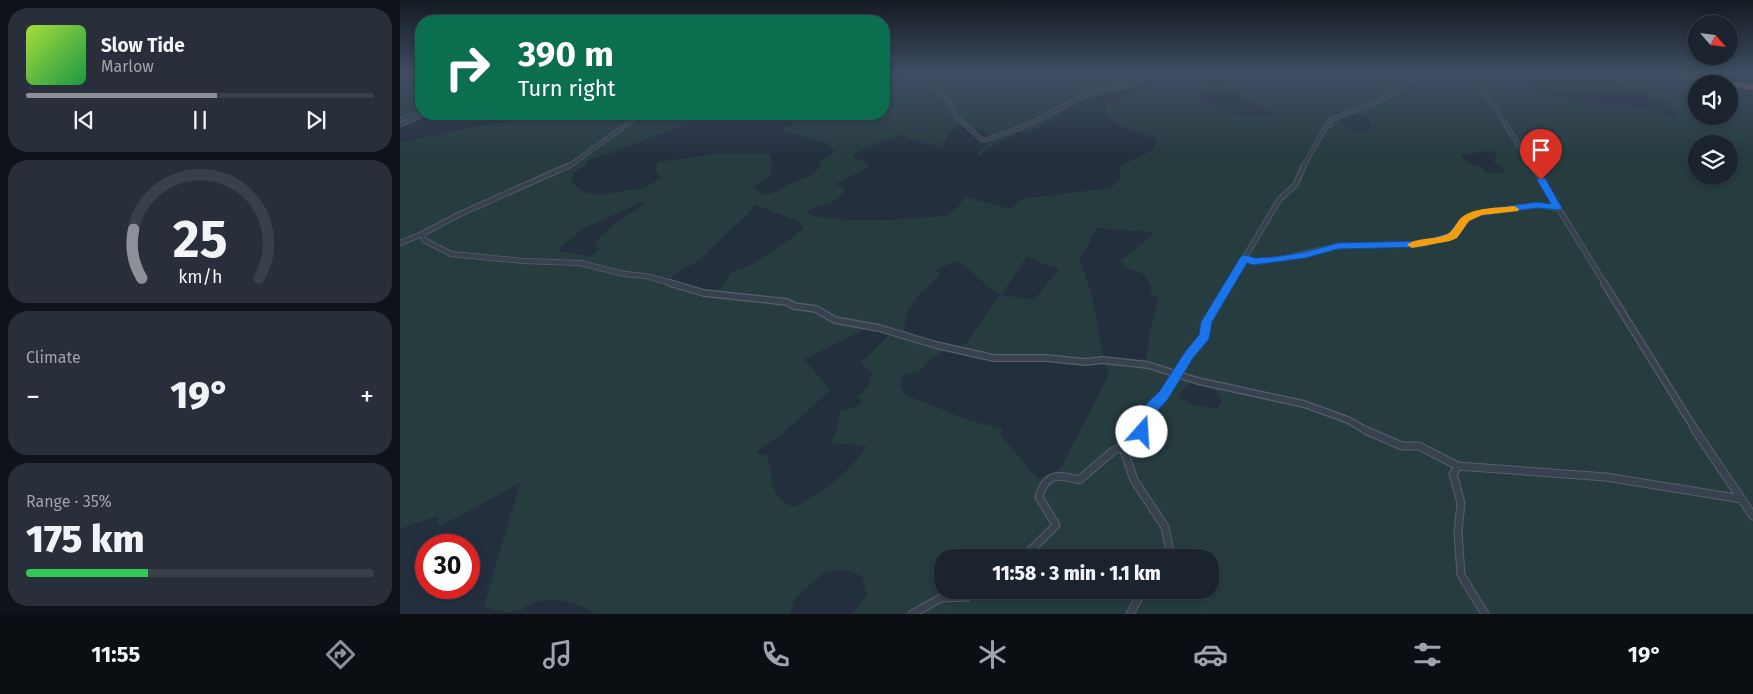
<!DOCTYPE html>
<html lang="en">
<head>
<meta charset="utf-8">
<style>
  :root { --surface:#1b232e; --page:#282f3a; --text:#f1f3f6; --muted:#a0a4aa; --line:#39404a; --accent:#8c9099 }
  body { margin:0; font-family:"Fira Sans",sans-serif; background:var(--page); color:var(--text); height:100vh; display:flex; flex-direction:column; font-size:19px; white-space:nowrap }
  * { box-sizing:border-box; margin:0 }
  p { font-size:16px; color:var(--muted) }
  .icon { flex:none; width:28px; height:28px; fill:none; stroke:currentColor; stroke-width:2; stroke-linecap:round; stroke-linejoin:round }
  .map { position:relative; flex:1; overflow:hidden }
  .panel { display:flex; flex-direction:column; gap:8px; padding:8px; background:#0f1319; width:400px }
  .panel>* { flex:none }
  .banner { position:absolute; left:15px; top:15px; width:475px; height:105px; border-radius:20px; box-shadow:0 2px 8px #0003,0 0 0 1px var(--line); background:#0b6e4f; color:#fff; overflow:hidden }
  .needle { width:32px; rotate:118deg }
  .fabs { position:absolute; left:1288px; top:15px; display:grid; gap:10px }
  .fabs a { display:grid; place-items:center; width:50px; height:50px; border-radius:50%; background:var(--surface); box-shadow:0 2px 8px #0003,0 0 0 1px var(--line); font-size:25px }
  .speed { position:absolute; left:15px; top:534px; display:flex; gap:10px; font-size:25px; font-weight:700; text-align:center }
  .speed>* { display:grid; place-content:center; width:65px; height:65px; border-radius:50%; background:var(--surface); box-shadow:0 2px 8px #0003,0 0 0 1px var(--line); line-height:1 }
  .speed .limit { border:8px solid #d22; background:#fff; color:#111 }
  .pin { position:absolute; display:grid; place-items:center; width:42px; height:42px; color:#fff; margin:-51px -21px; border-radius:50% 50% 50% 0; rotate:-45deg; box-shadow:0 0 5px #0007 }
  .pin .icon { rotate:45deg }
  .me { position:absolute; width:55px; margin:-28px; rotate:19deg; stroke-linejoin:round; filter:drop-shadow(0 0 4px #0008) }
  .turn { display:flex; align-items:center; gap:18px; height:105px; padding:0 20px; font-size:22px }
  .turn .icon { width:65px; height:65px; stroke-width:2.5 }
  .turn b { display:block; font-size:35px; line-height:42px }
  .big { font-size:38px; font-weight:800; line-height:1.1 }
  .panel .tile { flex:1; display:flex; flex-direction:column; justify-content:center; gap:8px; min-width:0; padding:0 18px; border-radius:20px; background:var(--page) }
  .panel .dial { align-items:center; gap:0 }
  .dial svg { height:130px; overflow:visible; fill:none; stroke:var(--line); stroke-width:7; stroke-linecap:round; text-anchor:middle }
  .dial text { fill:var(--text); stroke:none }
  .song { display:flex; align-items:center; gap:15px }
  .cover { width:60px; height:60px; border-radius:8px; background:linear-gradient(135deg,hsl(80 70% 55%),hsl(140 70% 35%)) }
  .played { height:5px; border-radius:2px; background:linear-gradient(90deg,var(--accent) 55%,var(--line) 55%) }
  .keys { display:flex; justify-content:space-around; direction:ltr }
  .heat { display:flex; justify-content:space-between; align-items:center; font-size:28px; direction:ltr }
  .charge { height:8px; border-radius:4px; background:linear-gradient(90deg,#34c759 35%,var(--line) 0) }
  .trip { position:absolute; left:534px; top:549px; width:285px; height:50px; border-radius:20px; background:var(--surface); box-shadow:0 2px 8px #0003,0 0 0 1px var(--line); font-weight:800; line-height:50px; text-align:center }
  .menu { display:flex; height:80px; justify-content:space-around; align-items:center; background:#0b0e12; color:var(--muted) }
  .menu .icon { width:35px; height:35px }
  .menu .on { color:var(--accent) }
  .menu b { font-size:22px; color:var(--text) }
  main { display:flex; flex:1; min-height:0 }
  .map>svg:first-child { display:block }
</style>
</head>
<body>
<main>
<section class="panel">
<div class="tile">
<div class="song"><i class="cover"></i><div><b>Slow Tide</b><p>Marlow</p></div></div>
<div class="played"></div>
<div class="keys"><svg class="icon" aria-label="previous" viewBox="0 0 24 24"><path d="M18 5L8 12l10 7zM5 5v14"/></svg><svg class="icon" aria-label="pause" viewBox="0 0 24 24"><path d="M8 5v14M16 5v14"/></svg><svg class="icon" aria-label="next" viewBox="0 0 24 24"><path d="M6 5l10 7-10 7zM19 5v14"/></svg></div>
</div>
<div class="tile dial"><svg viewBox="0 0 100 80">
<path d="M14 69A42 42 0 1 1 86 69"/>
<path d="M14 69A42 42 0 0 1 9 39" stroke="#8c9099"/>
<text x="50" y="56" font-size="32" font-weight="700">25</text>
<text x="50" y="72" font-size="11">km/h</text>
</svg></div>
<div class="tile"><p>Climate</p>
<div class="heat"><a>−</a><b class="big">19°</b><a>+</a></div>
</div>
<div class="tile"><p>Range · 35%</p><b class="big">175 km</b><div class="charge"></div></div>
</section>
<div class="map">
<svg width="1353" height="614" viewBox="0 0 1353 614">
  <rect width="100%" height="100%" fill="#242f3e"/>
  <!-- green -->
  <path fill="#263c3f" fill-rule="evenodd" d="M484 72H742L744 73 758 72 740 80 735 85 741 90 776 81 804 86 800 95C808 113 856 122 873 114 860 106 835 97 827 85L832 77 823 72H1116L1114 80 1121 86 1150 96 1186 103 1248 108 1273 119 1278 118V112C1265 97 1245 96 1228 88 1219 83 1210 77 1200 72H1353V614H453L467 595 462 576 441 569 423 573 394 599 390 614H196C177 602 158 597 135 602 130 603 125 607 121 610 108 614 98 612 84 606L120 483 44 524 38 525V517C30 517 9 526 0 529V143L71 127 168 114H312C302 121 291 121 280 126 249 138 220 150 189 160L185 166 173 173 172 183 184 192 197 195 244 188 262 178 255 171 258 166 254 164 259 162 320 153H370L369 156 372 160 371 175 353 187C370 202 376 190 392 183 404 178 409 179 419 168L420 162 435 151 426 143 381 130 398 120 392 118 398 114H484ZM1296 84H1329V116H1296ZM730 86 738 91 707 104 705 109 717 125 757 139 753 150 722 165 720 168 721 178 711 188 621 199 611 209 565 197 557 208 546 216C500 219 451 225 406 214 417 201 437 208 445 188L435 184 467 168 468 163 455 158 452 154 496 136 503 135 515 141 541 147 550 131 558 126 582 130 592 139 579 151 577 157C589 147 604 142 617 132H630L634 130 685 98ZM956 113 969 118 971 130 968 132 953 129 938 121ZM1296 144H1329V176H1296ZM1084 151H1094L1098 156 1094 159V162L1105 170V173H1084L1083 168 1069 164 1062 158V154ZM242 202 245 204 218 221 194 243 198 249 196 253 188 256 159 251 160 248 182 229ZM356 205 397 221 404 227 391 239 349 266 331 272 317 293 269 285 268 281C277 271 290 267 300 259 319 241 338 224 356 205ZM696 228 750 232 754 234 720 261 728 268 745 275 752 287 750 294 759 297 751 327 746 360 703 356 692 295 679 259 690 242ZM627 256 643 264 660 268 634 300 601 295ZM557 261C575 271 582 285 600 295L563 348 504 333 506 313 517 297 540 275 536 270ZM467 328 480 330 490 334 460 363 472 372 469 386 456 398 461 400 462 403 446 411H440L438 426 431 443 467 446C445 476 426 491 394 507 368 497 374 480 367 456L356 453 366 444 379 437 430 390 404 359ZM545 350 608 362 641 360 688 365 704 362 709 374 661 468 638 479 600 435 603 429 571 421 505 395 500 385 503 373H518L529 360ZM791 382 815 390 822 401 817 409C803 406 788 407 779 395ZM542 558H810V590H542Z
    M21 74V114H30L0 126V83L15 80Z"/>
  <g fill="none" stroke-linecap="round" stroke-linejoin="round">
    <defs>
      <path id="minor-far3" d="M530 72 529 76 533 89 546 97 554 114 581 139 586 140 630 124 685 95 732 85 737 78 755 72
        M1072 72 1133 167
        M0 119 16 115
        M0 125 26 114
        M168 167 241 114
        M903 167 926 127 931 124 930 120 981 100 1027 72"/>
      <path id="minor-far2" d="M170 165 60 214 22 234 24 240 51 254 124 261 180 263 224 274 246 276 275 284
        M1132 165 1205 284
        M0 243 22 234
        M845 258 853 262 886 258 938 246 1022 244 1053 235 1065 219 1080 213 1137 205 1158 208
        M829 284 879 200 896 184 904 165"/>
      <path id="minor-far1" d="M270 283 304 293 387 302 394 306 416 309 435 320 479 328 536 345 594 358H646L686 362 702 360 748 365 798 381 904 404 948 420 967 431
        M1204 283 1296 431
        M742 431V421L752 406 763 395 804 336 806 322 829 283"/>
      <path id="minor" d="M965 430 1002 446H1019L1058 466 1206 477 1342 499
        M1295 430 1353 516
        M723 448 734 480 765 527 771 558
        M1058 466 1053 474 1061 503 1058 532 1061 575 1085 614
        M623 558 656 525 639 497C646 473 658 474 679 480L713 451 731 443 742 430
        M512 614 541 598 567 597 578 590
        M730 614 739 597 756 590"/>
      <path id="highway" d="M1236 72 1253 74
        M1249 72 1353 87"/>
    </defs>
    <!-- minor-far3 casing -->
    <use href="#minor-far3" stroke="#565f6c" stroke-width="5"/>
    <!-- minor-far2 casing -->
    <use href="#minor-far2" stroke="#565f6c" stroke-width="6"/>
    <!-- minor-far1 casing -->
    <use href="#minor-far1" stroke="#565f6c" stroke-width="8"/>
    <!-- minor casing -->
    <use href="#minor" stroke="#565f6c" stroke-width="9"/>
    <!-- highway casing -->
    <use href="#highway" stroke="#434c59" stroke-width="6"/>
    <!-- minor-far3 -->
    <use href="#minor-far3" stroke="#38414e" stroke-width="4"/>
    <!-- minor-far2 -->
    <use href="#minor-far2" stroke="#38414e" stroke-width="4.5"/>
    <!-- minor-far1 -->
    <use href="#minor-far1" stroke="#38414e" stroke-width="5.5"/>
    <!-- minor -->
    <use href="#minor" stroke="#38414e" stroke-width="7"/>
    <!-- highway -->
    <use href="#highway" stroke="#746855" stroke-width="5"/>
  </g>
  <!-- sky -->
  <linearGradient id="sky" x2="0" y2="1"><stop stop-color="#141a22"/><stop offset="0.46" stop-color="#3f4d63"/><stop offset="1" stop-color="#3f4d63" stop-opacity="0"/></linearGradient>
  <rect width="1353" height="158" fill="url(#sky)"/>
  <!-- route -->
  <path fill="#1a73e8" stroke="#114b97" d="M1138 178H1145L1162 208 1161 210 1137 208 1082 215 1069 221 1057 238 1022 247 938 249 906 258 853 265 847 263 812 322 809 339 793 358 768 399 748 421 749 432 747 436 742 437 737 436 735 421 737 417 748 402 759 392 785 352 799 335 801 322 841 256 845 255 855 258 874 257 905 252 938 243 1022 241 1049 233 1062 217 1076 211 1137 202 1151 204 1137 180Z"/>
  <!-- slow -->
  <path fill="#f59e0b" d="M1114 206 1119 209 1118 211 1082 215 1069 221 1057 238 1050 241 1012 248 1007 245C1016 237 1034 240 1045 235 1053 233 1055 224 1061 218 1073 207 1098 208 1114 206Z"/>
</svg>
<div class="fabs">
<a><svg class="needle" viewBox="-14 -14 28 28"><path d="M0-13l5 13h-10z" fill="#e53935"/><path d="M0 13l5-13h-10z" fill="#a0a4aa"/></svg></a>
<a><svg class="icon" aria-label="sound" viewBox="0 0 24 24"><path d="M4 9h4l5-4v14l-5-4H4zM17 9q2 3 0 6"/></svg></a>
<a><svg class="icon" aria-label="layers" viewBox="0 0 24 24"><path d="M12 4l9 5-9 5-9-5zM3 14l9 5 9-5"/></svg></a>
</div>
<div class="speed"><div class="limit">30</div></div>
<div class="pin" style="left:1141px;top:180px;background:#d93025"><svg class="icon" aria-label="arrive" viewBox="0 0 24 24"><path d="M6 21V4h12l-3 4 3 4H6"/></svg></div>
<svg class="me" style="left:742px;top:432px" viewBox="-20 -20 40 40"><circle r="19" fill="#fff"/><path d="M0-13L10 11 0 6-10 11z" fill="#1a73e8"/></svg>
<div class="trip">11:58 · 3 min · 1.1 km</div>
<div class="banner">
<div class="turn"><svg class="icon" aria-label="right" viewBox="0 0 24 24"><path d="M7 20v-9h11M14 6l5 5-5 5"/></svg><div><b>390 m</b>Turn right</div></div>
</div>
</div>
</main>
<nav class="menu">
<b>11:55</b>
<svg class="icon on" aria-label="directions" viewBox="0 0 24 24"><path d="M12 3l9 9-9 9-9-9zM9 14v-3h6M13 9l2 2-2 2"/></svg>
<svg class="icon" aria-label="music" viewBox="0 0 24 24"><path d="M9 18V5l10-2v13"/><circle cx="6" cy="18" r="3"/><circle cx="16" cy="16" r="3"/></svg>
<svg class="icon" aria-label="phone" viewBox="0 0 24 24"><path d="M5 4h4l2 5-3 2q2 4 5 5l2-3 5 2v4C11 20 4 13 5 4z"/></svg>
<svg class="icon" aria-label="climate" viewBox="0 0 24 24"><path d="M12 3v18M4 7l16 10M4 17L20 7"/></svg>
<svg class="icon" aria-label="car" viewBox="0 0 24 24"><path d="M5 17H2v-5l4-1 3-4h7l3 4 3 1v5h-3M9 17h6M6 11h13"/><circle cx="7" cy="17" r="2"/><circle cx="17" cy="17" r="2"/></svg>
<svg class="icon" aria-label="filters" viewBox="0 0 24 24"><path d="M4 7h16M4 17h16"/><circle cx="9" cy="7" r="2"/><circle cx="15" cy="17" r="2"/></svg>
<b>19°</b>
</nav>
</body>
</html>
